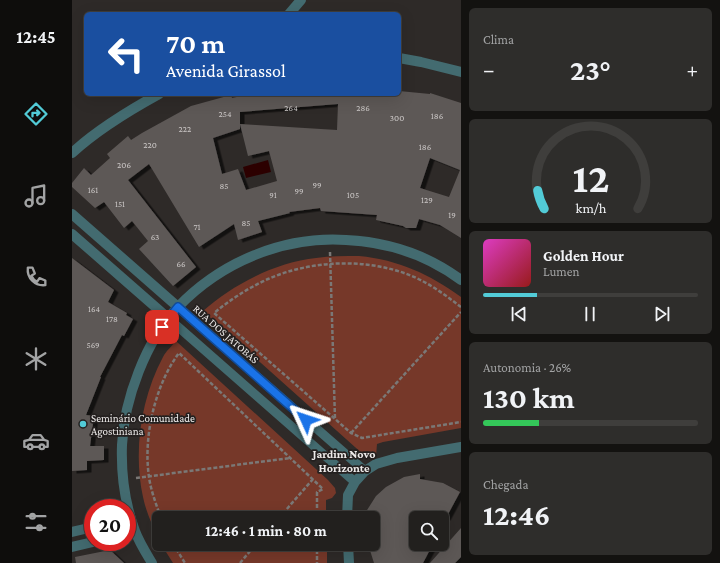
<!DOCTYPE html>
<html lang="pt">
<head>
<meta charset="utf-8">
<style>
  :root { --surface:#22201e; --page:#2e2d2b; --text:#f1f3f6; --muted:#a2a3a4; --line:#3f3e3c; --accent:#52cbd7 }
  body { margin:0; font-family:"Crimson Pro",serif; background:var(--page); color:var(--text); height:100vh; display:flex; flex-direction:column; font-size:15px; white-space:nowrap }
  * { box-sizing:border-box; margin:0 }
  p { font-size:13px; color:var(--muted) }
  .icon { flex:none; width:22px; height:22px; fill:none; stroke:currentColor; stroke-width:2; stroke-linecap:round; stroke-linejoin:round }
  .map { position:relative; flex:1; overflow:hidden }
  .side { display:flex; flex-direction:column; gap:8px; padding:8px; background:#131210; width:259px }
  .side>* { flex:none }
  .hud { position:absolute; left:12px; top:12px; width:317px; height:84px; border-radius:6px; box-shadow:0 4px 16px #0002,0 0 0 1px var(--line); background:#1a4fa0; color:#fff; overflow:hidden }
  .buttons { position:absolute; left:337px; top:511px; display:grid; gap:8px }
  .buttons a { display:grid; place-items:center; width:40px; height:40px; border-radius:6px; background:var(--surface); box-shadow:0 4px 16px #0002,0 0 0 1px var(--line); font-size:20px }
  .speed { position:absolute; left:12px; top:499px; display:flex; gap:8px; font-size:20px; font-weight:700; text-align:center }
  .speed>* { display:grid; place-content:center; width:52px; height:52px; border-radius:50%; background:var(--surface); box-shadow:0 4px 16px #0002,0 0 0 1px var(--line); line-height:1 }
  .speed .limit { border:6px solid #d22; background:#fff; color:#111 }
  .pin { position:absolute; display:grid; place-items:center; width:34px; height:34px; color:#fff; margin:-17px; border-radius:8px; box-shadow:0 2px 6px #0006 }
  .me { position:absolute; width:44px; margin:-22px; rotate:312deg; stroke-linejoin:round; filter:drop-shadow(0 0 3px #0008) }
  .turn { display:flex; align-items:center; gap:14px; height:84px; padding:0 16px; font-size:18px }
  .turn .icon { width:52px; height:52px; stroke-width:2.5 }
  .turn b { display:block; font-size:28px; line-height:34px }
  .big { font-size:30px; font-weight:700; line-height:1.1 }
  .side .tile { flex:1; display:flex; flex-direction:column; justify-content:center; gap:6px; min-width:0; padding:0 14px; border-radius:6px; background:var(--page) }
  .side .dial { align-items:center; gap:0 }
  .dial svg { height:104px; overflow:visible; fill:none; stroke:var(--line); stroke-width:7; stroke-linecap:round; text-anchor:middle }
  .dial text { fill:var(--text); stroke:none }
  .song { display:flex; align-items:center; gap:12px }
  .cover { width:48px; height:48px; border-radius:6px; background:linear-gradient(135deg,hsl(310 70% 55%),hsl(0 70% 35%)) }
  .played { height:4px; border-radius:2px; background:linear-gradient(90deg,var(--accent) 25%,var(--line) 25%) }
  .keys { display:flex; justify-content:space-around; direction:ltr }
  .heat { display:flex; justify-content:space-between; align-items:center; font-size:22px; direction:ltr }
  .charge { height:6px; border-radius:3px; background:linear-gradient(90deg,#34c759 26%,var(--line) 0) }
  .trip { position:absolute; left:80px; top:511px; width:228px; height:40px; border-radius:6px; background:var(--surface); box-shadow:0 4px 16px #0002,0 0 0 1px var(--line); font-weight:700; line-height:40px; text-align:center }
  main { display:flex; flex:1; min-height:0 }
  .menu { display:flex; flex-direction:column; width:72px; justify-content:space-around; align-items:center; background:#0e0d0c; color:var(--muted) }
  .menu .icon { width:28px; height:28px }
  .menu .current { color:var(--accent) }
  .menu b { font-size:18px; color:var(--text) }
  .map>svg:first-child { display:block }
</style>
</head>
<body>
<main>
<nav class="menu">
<b>12:45</b>
<svg class="icon current" aria-label="directions" viewBox="0 0 24 24"><path d="M12 3l9 9-9 9-9-9zM9 14v-3h6M13 9l2 2-2 2"/></svg>
<svg class="icon" aria-label="music" viewBox="0 0 24 24"><path d="M9 18V5l10-2v13"/><circle cx="6" cy="18" r="3"/><circle cx="16" cy="16" r="3"/></svg>
<svg class="icon" aria-label="phone" viewBox="0 0 24 24"><path d="M5 4h4l2 5-3 2q2 4 5 5l2-3 5 2v4C11 20 4 13 5 4z"/></svg>
<svg class="icon" aria-label="climate" viewBox="0 0 24 24"><path d="M12 3v18M4 7l16 10M4 17L20 7"/></svg>
<svg class="icon" aria-label="car" viewBox="0 0 24 24"><path d="M5 17H2v-5l4-1 3-4h7l3 4 3 1v5h-3M9 17h6M6 11h13"/><circle cx="7" cy="17" r="2"/><circle cx="17" cy="17" r="2"/></svg>
<svg class="icon" aria-label="filters" viewBox="0 0 24 24"><path d="M4 7h16M4 17h16"/><circle cx="9" cy="7" r="2"/><circle cx="15" cy="17" r="2"/></svg>
</nav>
<div class="map">
<svg width="389" height="563" viewBox="0 0 389 563">
  <defs>
    <filter id="shadow"><feDropShadow dx="4.5" dy="2.5" stdDeviation="0" flood-color="#0009"/></filter>
  </defs>
  <rect width="100%" height="100%" fill="#2e2a28"/>
  <!-- green -->
  <path fill="#763829" d="M287 256C327 260 357 274 389 297V428L311 442 305 444 304 456H293L131 311C160 285 204 262 244 258 258 256 273 256 287 256Z
    M104 341 256 480 263 488 264 493 260 498 254 500V518H87V540C81 527 74 512 71 497 61 452 69 398 91 357 94 351 100 346 104 341Z
    M89 544H255V563H101Z"/>
  <!-- water -->
  <path fill="#2c0000" d="M196 160 199 172 174 178 171 167Z"/>
  <!-- building -->
  <path fill="#5d5856" fill-rule="evenodd" filter="url(#shadow)" d="M327 91 358 94V93L389 103V238L368 225 347 219 344 228H334L331 226 304 220 305 215 249 211 248 208 217 212 218 213 186 221 190 232 166 240 162 224 127 247 77 164 56 180 124 267 101 286 67 249 76 241 60 221 52 228 32 202 23 208 0 187V183L12 168 19 175 38 158 35 154 56 136 59 140 70 133 119 106 159 95 160 98 179 94H327ZM266 104 265 130 168 124 176 156 197 151 205 181 174 190 166 169 150 174 141 138 168 129V112ZM358 158 388 170 377 197 348 188Z
    M0 258 42 290 36 302 55 313 54 315 61 319 52 336 50 335 28 377H29L14 415 22 416 18 446H32V460L15 461V470L0 471Z
    M348 474V479L371 483 388 492 374 518H344V544H361L351 563H302L296 544H301V518H290L304 496 314 487 332 477Z
    M389 528V557L383 563H358Z
    M38 550 52 563H4L3 557Z"/>
  <g fill="none" stroke-linecap="round" stroke-linejoin="round">
    <!-- path -->
    <path stroke="#7b7876" stroke-width="2.5" stroke-dasharray="4 2" stroke-linecap="butt" d="M258 252 263 419
      M389 307C372 294 353 280 332 273 289 258 237 261 196 279 176 288 158 300 142 313L279 433 290 438 389 422
      M279 433 389 312
      M64 478 218 458
      M89 518C84 504 79 491 77 477 71 437 83 385 107 353L251 489 245 492V518
      M207 518 241 479
      M101 544 113 563
      M245 544V563
      M168 563 184 544"/>
    <!-- lane -->
    <path stroke="#436b70" stroke-width="9" d="M106 307 293 471
      M96 318 283 482"/>
    <!-- street -->
    <path stroke="#436b70" stroke-width="10" d="M217 14 229 0
      M327 58 349 62 389 72
      M0 153C26 129 56 111 87 94
      M0 214 106 307
      M0 234 96 318
      M275 518 276 495 283 482 293 471 304 464 325 458 389 447
      M0 532 21 527
      M276 544 277 563
      M0 547 21 542
      M80 563C74 553 67 542 63 531 53 504 49 473 50 445 52 400 74 340 106 307 149 262 211 236 274 240 317 242 354 254 389 280"/>
  </g>
  <g fill="none" stroke-linecap="round" stroke-linejoin="round">
    <defs>
      <path id="route" d="M90 327 106 307 234 420"/>
    </defs>
    <!-- route casing -->
    <use href="#route" stroke="#114b97" stroke-width="10"/>
    <!-- route -->
    <use href="#route" stroke="#1a73e8" stroke-width="7"/>
  </g>
  <!-- markers -->
  <circle fill="#52cbd7" stroke="#24201f" stroke-width="1.5" cx="11" cy="424" r="4"/>
  <g text-anchor="middle" stroke-width="3.5" stroke-linejoin="round" paint-order="stroke">
    <!-- number labels -->
    <g font-size="9" fill="#cac6c5">
      <text x="219" y="111">264</text>
      <text x="291" y="111">286</text>
      <text x="153" y="117">254</text>
      <text x="365" y="119">186</text>
      <text x="325" y="121">300</text>
      <text x="113" y="132">222</text>
      <text x="78" y="148">220</text>
      <text x="353" y="150">186</text>
      <text x="52" y="168">206</text>
      <text x="245" y="188">99</text>
      <text x="152" y="189">85</text>
      <text x="21" y="193">161</text>
      <text x="227" y="194">99</text>
      <text x="201" y="198">91</text>
      <text x="281" y="198">105</text>
      <text x="355" y="203">129</text>
      <text x="48" y="207">151</text>
      <text x="380" y="218">19</text>
      <text x="174" y="226">85</text>
      <text x="125" y="230">71</text>
      <text x="83" y="240">63</text>
      <text x="109" y="267">66</text>
      <text x="22" y="312">164</text>
      <text x="40" y="322">178</text>
      <text x="21" y="348">569</text>
    </g>
    <!-- street labels -->
    <g font-size="11" fill="#eeebea" stroke="#24201f">
      <text transform="translate(154 334) rotate(41)" y="4">RUA DOS JATOBÁS</text>
    </g>
    <!-- poi labels -->
    <g font-size="11" fill="#eeebea" stroke="#24201f" text-anchor="start">
      <text x="19" y="422">Seminário Comunidade<tspan x="19" dy="13">Agostiniana</tspan></text>
    </g>
    <!-- neighbourhood labels -->
    <g font-size="12" font-weight="bold" fill="#eeebea" stroke="#24201f">
      <text x="272" y="458">Jardim Novo<tspan x="272" dy="14">Horizonte</tspan></text>
    </g>
  </g>
</svg>
<div class="buttons">
<a><svg class="icon" aria-label="search" viewBox="0 0 24 24"><circle cx="10" cy="10" r="6"/><path d="M15 15l6 6"/></svg></a>
</div>
<div class="speed"><div class="limit">20</div></div>
<div class="pin" style="left:90px;top:327px;background:#d93025"><svg class="icon" aria-label="arrive" viewBox="0 0 24 24"><path d="M6 21V4h12l-3 4 3 4H6"/></svg></div>
<svg class="me" style="left:234px;top:420px" viewBox="-20 -20 40 40"><path d="M0-17L14 15 0 8-14 15z" fill="#1a73e8" stroke="#fff" stroke-width="4"/></svg>
<div class="trip">12:46 · 1 min · 80 m</div>
<div class="hud">
<div class="turn"><svg class="icon" aria-label="left" viewBox="0 0 24 24"><path d="M17 20v-9H6M10 6l-5 5 5 5"/></svg><div><b>70 m</b>Avenida Girassol</div></div>
</div>
</div>
<section class="side">
<div class="tile"><p>Clima</p>
<div class="heat"><a>−</a><b class="big">23°</b><a>+</a></div>
</div>
<div class="tile dial"><svg viewBox="0 0 100 80">
<path d="M14 69A42 42 0 1 1 86 69"/>
<path d="M14 69A42 42 0 0 1 9 55" stroke="#52cbd7"/>
<text x="50" y="56" font-size="32" font-weight="700">12</text>
<text x="50" y="72" font-size="11">km/h</text>
</svg></div>
<div class="tile">
<div class="song"><i class="cover"></i><div><b>Golden Hour</b><p>Lumen</p></div></div>
<div class="played"></div>
<div class="keys"><svg class="icon" aria-label="previous" viewBox="0 0 24 24"><path d="M18 5L8 12l10 7zM5 5v14"/></svg><svg class="icon" aria-label="pause" viewBox="0 0 24 24"><path d="M8 5v14M16 5v14"/></svg><svg class="icon" aria-label="next" viewBox="0 0 24 24"><path d="M6 5l10 7-10 7zM19 5v14"/></svg></div>
</div>
<div class="tile"><p>Autonomia · 26%</p><b class="big">130 km</b><div class="charge"></div></div>
<div class="tile"><p>Chegada</p><b class="big">12:46</b></div>
</section>
</main>
</body>
</html>
